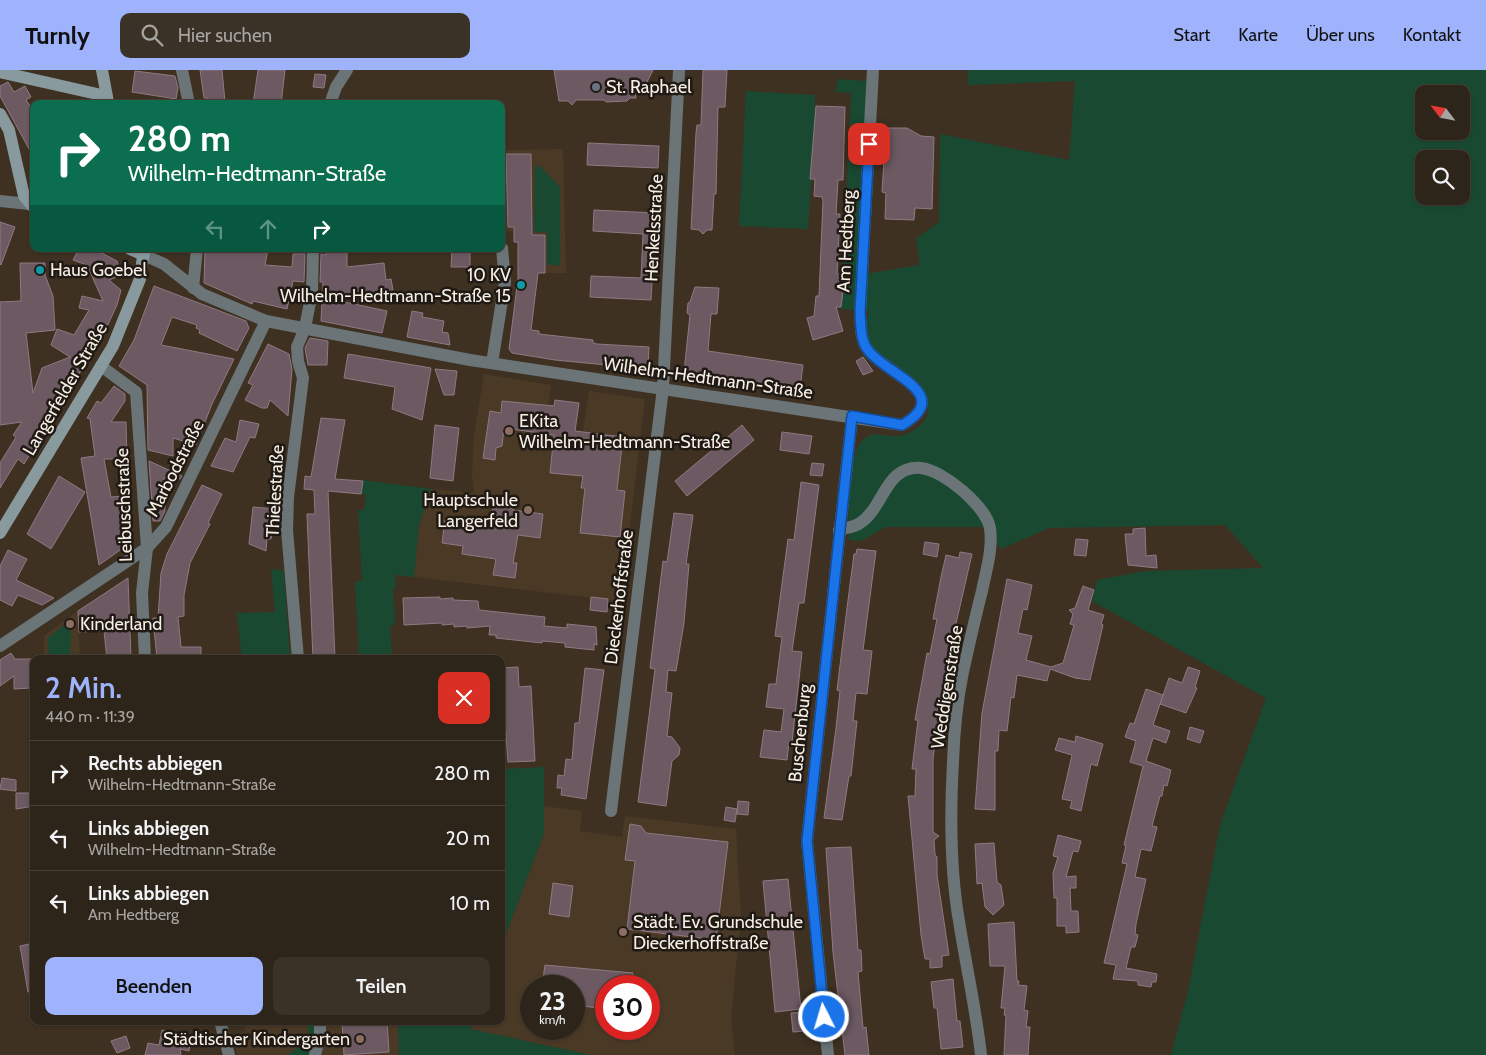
<!DOCTYPE html>
<html lang="de">
<meta charset="utf-8">
<style>
body{margin:0;font-family:Cabin,sans-serif;background:#3a3127;color:#f1f3f6;height:100vh;display:flex;flex-direction:column;font-size:19px;white-space:nowrap}
*{box-sizing:border-box;margin:0}
p{font-size:16px;color:#a7a5a2}
.icon{flex:none;width:28px;height:28px;fill:none;stroke:currentColor;stroke-width:2;stroke-linecap:round;stroke-linejoin:round}
.map{position:relative;flex:1;overflow:hidden}
.drawer{position:absolute;left:30px;top:585px;width:475px;height:370px;display:flex;flex-direction:column;background:#2e251a;border-radius:10px;box-shadow:0 1px 4px #0004,0 0 0 1px #494239}
.drawer>*{flex:none}
.hud{position:absolute;left:30px;top:30px;width:475px;height:152px;border-radius:10px;box-shadow:0 1px 4px #0004,0 0 0 1px #494239;background:#0b6e4f;color:#fff;overflow:hidden}
.needle{width:32px;rotate:302deg}
.tools{position:absolute;left:1415px;top:15px;display:grid;gap:10px}
.tools a{display:grid;place-items:center;width:55px;height:55px;border-radius:10px;background:#2e251a;box-shadow:0 1px 4px #0004,0 0 0 1px #494239;font-size:25px}
.speed{position:absolute;left:520px;top:905px;display:flex;gap:10px;font-size:25px;font-weight:700;text-align:center}
.speed>*{display:grid;place-content:center;width:65px;height:65px;border-radius:50%;background:#2e251a;box-shadow:0 1px 4px #0004,0 0 0 1px #494239;line-height:1}
.speed small{font-size:12px;font-weight:400}
.speed .limit{border:8px solid #d22;background:#fff;color:#111}
.pin{position:absolute;display:grid;place-items:center;width:42px;height:42px;color:#fff;margin:-21px;border-radius:10px;box-shadow:0 2px 8px #0006}
.me{position:absolute;width:55px;margin:-28px;rotate:355deg;stroke-linejoin:round;filter:drop-shadow(0 0 4px #0008)}
.turn{display:flex;align-items:center;gap:18px;height:105px;padding:0 15px;font-size:22px}
.turn .icon{width:65px;height:65px;stroke-width:2.5}
.turn b{display:block;font-size:35px;line-height:42px}
.lanes{display:flex;align-items:center;height:48px;padding:0 15px;background:#0003;justify-content:center;gap:25px;direction:ltr}
.lanes .off{opacity:.35}
.round{display:grid;place-items:center;flex:none;width:52px;height:52px;border-radius:10px;background:#3a3127}
.head{display:flex;align-items:center;justify-content:space-between;height:85px;padding:0 15px}
h1{font-size:30px;font-weight:600;line-height:38px;color:#9fb3fd}
.primary-button{display:flex;gap:10px;margin-top:auto;padding:10px 15px}
.primary-button a{flex:1;height:58px;border-radius:10px;background:#9fb3fd;color:#111;font-size:20px;font-weight:600;line-height:58px;text-align:center}
.primary-button a+a{background:#3a3127;color:#f1f3f6}
ul{padding:0;list-style:none}
li{display:flex;align-items:center;gap:15px;height:65px;padding:0 15px;border-top:1px solid #494239}
li div{flex:1}
li b{display:block;font-size:19px}
li em{font-style:normal}
header{display:flex;align-items:center;gap:30px;box-sizing:border-box;height:70px;padding:0 25px;background:#9fb3fd;color:#111}
header strong{font-size:24px}
nav{display:flex;gap:28px;margin-inline-start:auto;font-size:18px}
.search{width:350px;height:45px;background:#3a3127;display:flex;align-items:center;gap:12px;box-sizing:border-box;padding:0 18px;border-radius:10px;color:#a7a5a2;font-size:19px}
.map>svg:first-child{display:block}
.built{fill:#4a3925;fill-rule:evenodd}
.green{fill:#194a31;fill-rule:evenodd}
.building{fill:#6d5962;stroke:#8f7983}
.lines{fill:none;stroke-linecap:round;stroke-linejoin:round}
.street{stroke:#6b7578;stroke-width:12}
.secondary{stroke:#899a9f;stroke-width:12}
.route-casing{stroke:#114b97;stroke-width:12}
.route{stroke:#1a73e8;stroke-width:9}
.worship-dot{fill:#6b7280;stroke:#201a14;stroke-width:2}
.culture-dot{fill:#0f9aa8;stroke:#201a14;stroke-width:2}
.education-dot{fill:#8d6e63;stroke:#201a14;stroke-width:2}
.labels{text-anchor:middle;stroke-width:5;stroke-linejoin:round;paint-order:stroke}
.poi-label{font-size:18px;fill:#f8f0e6;stroke:#201a14;text-anchor:start}
.street-label{font-size:18px;fill:#f8f0e6;stroke:#201a14}
</style>
<header>
<strong>Turnly</strong>
<div class="search"><svg class="icon" aria-label="search" viewBox="0 0 24 24"><circle cx="10" cy="10" r="6"/><path d="M15 15l6 6"/></svg>Hier suchen</div>
<nav><a>Start</a><a>Karte</a><a>Über uns</a><a>Kontakt</a></nav>
</header>
<div class="map">
<svg width="1486" height="985" viewBox="0 0 1486 985">
<rect width="100%" height="100%" fill="#3e3122"/>
<g class="built">
<polygon points="348,29 496,34 346,34"/>
<polygon points="563,79 566,203 518,203 518,173 514,172 514,162 503,161 502,80"/>
<polygon points="484,304 551,315 545,357 583,362 589,321 645,329 621,531 414,507 419,455 431,419 472,423 474,420 472,407 474,365"/>
<polygon points="78,541 80,589 44,589 44,566"/>
<path d="M 544,736 L 582,741 L 580,761 L 622,767 L 625,746 L 736,759 L 741,847 L 731,948 L 735,985 L 590,985 L 471,959 L 474,951 L 501,951 L 501,877 L 544,763 ZM 531,916 L 574,916 L 574,959 L 531,959 ZM 606,916 L 649,916 L 649,959 L 606,959 Z"/>
<polygon points="246,951 308,951 308,970 288,985 237,985 234,964 245,962"/>
<polygon points="322,951 398,951 399,985 318,985"/>
</g>
<g class="green">
<path d="M 968,0 L 1486,0 L 1486,985 L 1171,985 L 1188,921 L 1220,755 L 1266,628 L 1092,531 L 1097,510 L 1145,501 L 1263,498 L 1225,455 L 1049,458 L 1001,479 L 982,457 L 885,457 L 861,471 L 849,470 C 848,448 847,385 863,370 C 873,360 884,366 895,366 C 907,367 925,355 928,343 C 928,340 927,335 926,332 C 922,299 877,299 867,267 C 865,260 868,249 868,241 L 841,239 L 851,23 L 835,22 L 838,9 L 867,11 L 859,201 L 871,203 L 920,195 L 916,169 L 939,152 L 940,64 L 1069,90 L 1075,11 L 968,15 ZM 1424,24 L 1461,24 L 1461,61 L 1424,61 ZM 1424,89 L 1461,89 L 1461,126 L 1424,126 Z"/>
<polygon points="746,21 815,25 815,56 808,159 739,156"/>
<polygon points="540,96 560,117 560,195 547,195 547,162 534,162 535,97"/>
<polygon points="363,410 431,419 419,455 414,507 395,505 396,518 393,519 395,555 390,556 392,589 359,589 355,512 362,511 358,440 364,440 366,425 361,424"/>
<polygon points="271,499 284,501 290,589 242,589 237,543 275,542"/>
<polygon points="67,553 71,562 70,589 49,589 48,568"/>
<polygon points="544,697 544,763 501,877 501,699"/>
<polygon points="308,951 315,951 315,970 311,985 288,985 308,970"/>
<polygon points="398,951 474,951 471,959 590,985 399,985"/>
</g>
<g class="building">
<polygon points="200,0 222,0 225,32 208,34 207,28 204,28"/>
<polygon points="258,0 285,0 281,34 253,34"/>
<polygon points="554,0 653,0 647,12 635,21 636,28 630,28 627,31 606,32 604,30 576,30 572,35 568,31 559,31"/>
<polygon points="703,0 727,0 725,37 718,37 716,124 714,124 712,160 707,160 703,164 699,160 691,159 696,63 697,55 701,55"/>
<polygon points="135,1 175,6 178,18 176,29 132,22"/>
<polygon points="315,4 326,5 324,18 313,17"/>
<polygon points="8,12 14,22 25,16 31,27 26,30 34,42 34,88 0,26 0,16"/>
<polygon points="816,36 845,37 843,110 838,110 836,144 840,144 837,204 845,205 841,237 836,237 843,261 813,270 807,248 814,246 816,226 819,226 823,131 822,127 814,126 815,109 810,109"/>
<polygon points="886,58 907,58 921,66 934,67 932,139 915,138 914,150 885,149 886,123 882,122"/>
<polygon points="588,73 659,76 658,98 587,95"/>
<polygon points="506,84 531,84 532,165 545,165 545,203 538,203 531,260 539,261 539,264 593,270 593,273 597,274 649,277 648,299 555,290 512,283 509,279 518,209 518,172 514,172 514,157 508,157"/>
<polygon points="594,140 656,143 651,230 590,227 591,206 641,208 643,164 593,161"/>
<polygon points="0,152 15,157 1,195 0,194"/>
<polygon points="79,179 94,179 117,191 121,205 109,210 121,220 117,235 104,263 24,394 18,389 0,418 0,393 16,367 13,365 22,352 0,355 0,232 21,231 20,193 45,193 45,205 53,226 55,260 26,263 33,323 42,298 70,287 51,275 57,259 74,265 89,240 79,238 82,226 103,231 87,195 73,190"/>
<polygon points="205,179 268,179 265,195 292,197 293,184 305,184 304,212 293,211 287,239 253,231 252,234 204,213"/>
<polygon points="326,179 347,179 347,197 384,193 386,210 391,209 393,220 330,229 387,241 382,263 321,251 323,212 320,212 321,184 326,185"/>
<polygon points="452,179 470,179 470,197 451,197"/>
<polygon points="154,216 246,251 249,258 237,281 199,263 200,260 196,258 197,255 172,247 161,275 234,289 212,334 196,375 173,368 173,386 148,380 147,315 119,296 134,270"/>
<polygon points="695,217 719,218 717,244 711,244 708,281 803,295 800,318 750,312 751,318 737,316 737,310 684,302 690,245 687,243 688,233 690,232"/>
<polygon points="412,241 423,243 422,247 444,251 442,262 448,263 450,275 407,267"/>
<polygon points="310,268 328,271 327,295 308,295 305,278"/>
<polygon points="268,274 289,284 292,299 288,346 270,330 267,338 262,338 245,330 253,315 248,313"/>
<polygon points="348,284 431,298 422,350 392,339 395,317 344,308"/>
<polygon points="863,287 873,301 863,305 856,291"/>
<polygon points="435,299 457,301 454,325 444,325"/>
<polygon points="114,316 125,324 125,331 111,352 126,352 127,389 104,389 111,427 128,426 130,473 99,495 81,388 95,386 90,349 87,348 97,331 101,333"/>
<polygon points="555,330 579,333 575,361 623,367 617,420 625,421 620,467 580,463 585,418 581,418 583,406 550,403 554,365 504,358 502,376 496,378 495,390 483,388 490,341 501,343 502,331 554,336"/>
<polygon points="321,348 345,350 335,409 363,411 361,424 328,421 335,589 313,589 307,444 315,444 314,420 304,419 305,406 311,407"/>
<polygon points="240,350 259,354 255,368 250,367 233,402 211,396 225,368 236,372"/>
<polygon points="435,355 459,358 453,411 430,408"/>
<polygon points="742,355 754,370 687,426 675,411"/>
<polygon points="782,362 812,366 809,384 780,380"/>
<polygon points="149,391 182,406 180,409 164,408 165,441 160,451 153,451"/>
<polygon points="812,393 824,394 822,406 810,405"/>
<polygon points="59,406 85,422 51,479 27,464"/>
<polygon points="801,412 819,415 804,533 799,533 792,581 802,582 792,672 789,672 787,690 760,687 764,660 781,662 784,639 766,637 769,614 776,614 782,567 775,566 788,469 794,470"/>
<polygon points="202,415 222,424 208,453 210,454 190,493 184,525 184,546 178,547 181,577 201,577 201,589 157,589 153,548 158,548 161,503 167,484"/>
<polygon points="506,430 513,440 543,444 540,468 518,465 513,493 517,493 515,508 493,505 496,489 462,484 463,476 442,473 445,450 508,459 492,440"/>
<polygon points="253,437 275,439 271,469 267,469 266,481 249,474"/>
<polygon points="674,443 693,445 686,494 689,494 684,553 676,601 668,600 666,622 672,623 667,666 672,667 680,678 679,685 672,691 666,736 638,732 655,599 650,598 663,491 667,492"/>
<polygon points="1145,458 1146,486 1156,485 1157,498 1128,495 1125,464 1133,464 1133,459"/>
<polygon points="1076,469 1088,470 1086,486 1074,485"/>
<polygon points="925,472 939,474 937,487 923,484"/>
<polygon points="857,479 876,481 863,580 872,581 867,624 856,623 853,651 857,651 851,706 849,706 842,750 824,748 836,658 840,621 837,620 847,538 854,484 856,484"/>
<polygon points="8,480 27,489 16,510 54,528 42,535 18,525 12,536 0,530 0,496"/>
<polygon points="960,482 972,484 952,571 954,572 940,639 933,688 933,762 939,766 934,770 935,785 937,787 937,805 949,885 942,886 942,897 930,898 930,889 925,889 921,865 908,726 915,726 916,699 912,699 918,650 915,650 927,583 930,584 937,549 933,549 941,507 946,485 959,488"/>
<polygon points="128,508 131,589 107,589 104,561 79,562 78,541"/>
<polygon points="1007,509 1032,515 1027,540 1023,539 1018,563 1032,566 1026,590 1051,597 1063,593 1074,555 1070,554 1073,544 1069,540 1075,538 1083,516 1094,520 1088,540 1104,545 1101,554 1103,555 1090,610 1075,608 1050,599 1047,611 1017,605 1014,628 1011,627 1007,661 999,660 998,681 995,681 995,740 975,739 982,643"/>
<polygon points="440,527 440,529 453,528 453,530 478,531 479,540 545,547 544,556 567,558 567,554 596,557 597,575 594,574 594,580 565,577 565,573 542,571 542,573 496,568 496,565 489,565 490,556 467,558 467,556 454,557 454,554 442,555 442,553 404,555 403,528"/>
<polygon points="591,527 608,529 607,542 590,540"/>
<polygon points="11,583 15,589 34,589 34,614 30,614 30,618 14,619 14,606 0,616 0,590"/>
<polygon points="518,597 519,617 531,616 535,691 508,692 501,598"/>
<polygon points="1188,597 1200,601 1195,617 1197,618 1186,643 1160,634 1169,608 1182,613"/>
<polygon points="585,598 604,600 586,729 561,725 562,718 557,718 558,705 564,706 566,689 572,690 575,653 579,653"/>
<polygon points="1146,619 1163,625 1153,655 1170,661 1166,673 1153,668 1146,691 1171,700 1167,716 1164,715 1162,726 1160,726 1152,756 1157,757 1151,781 1141,779 1135,807 1146,809 1136,854 1135,864 1138,865 1135,877 1131,877 1126,898 1157,904 1156,912 1152,912 1151,917 1138,915 1138,911 1113,909 1116,895 1104,893 1127,794 1122,793 1126,775 1124,775 1143,696 1130,692 1136,671 1125,667 1130,653 1134,654"/>
<polygon points="1190,657 1204,661 1200,673 1187,669"/>
<polygon points="1076,666 1103,674 1097,696 1091,694 1081,741 1070,738 1072,731 1062,729 1072,685 1055,680 1059,668 1075,672"/>
<polygon points="2,708 16,710 16,721 0,719"/>
<polygon points="16,723 34,723 34,736 16,739"/>
<polygon points="738,731 749,732 748,745 737,744"/>
<polygon points="726,737 737,739 735,752 724,750"/>
<polygon points="630,754 641,756 646,763 728,772 716,870 627,859 635,791 625,790"/>
<polygon points="1058,765 1081,771 1078,782 1073,781 1066,807 1076,806 1076,818 1070,818 1071,841 1078,841 1079,862 1066,863 1066,856 1057,856 1057,828 1054,828 1053,803 1058,787 1053,786"/>
<polygon points="994,773 997,812 1001,815 1004,835 993,845 985,837 982,813 977,814 975,774"/>
<polygon points="851,777 858,880 861,880 862,901 858,902 863,958 866,957 869,985 845,985 833,882 826,778"/>
<polygon points="788,809 801,939 775,942 763,811"/>
<polygon points="553,813 573,816 569,847 549,844"/>
<polygon points="1014,852 1017,911 1019,911 1018,915 1027,916 1024,940 1028,941 1026,957 1030,957 1028,985 1004,985 1006,945 1004,945 1005,938 1001,938 1005,896 990,896 988,854"/>
<polygon points="34,873 34,921 28,922 20,876"/>
<polygon points="545,895 633,903 631,916 606,916 606,939 574,935 574,916 542,916"/>
<polygon points="953,909 957,951 960,951 963,977 941,979 937,938 934,938 931,912"/>
<polygon points="804,942 806,961 793,962 791,943"/>
<polygon points="342,951 387,951 389,982 344,985"/>
<polygon points="162,960 191,968 189,981 180,979 181,985 145,985 148,973 159,975"/>
<polygon points="126,966 130,978 117,983 111,971"/>
</g>
<g class="lines">
<g class="street">
<polyline points="182,0 189,34"/>
<polyline points="330,34 336,17 347,0"/>
<polyline points="0,131 29,134"/>
<path d="M 144,185 L 164,194 L 202,224 L 266,251 L 470,290 L 902,355 C 956,324 885,304 868,280 C 860,270 861,254 860,242 L 873,0"/>
<polyline points="193,218 197,179"/>
<polyline points="492,293 505,212 502,178"/>
<polyline points="101,296 136,322 147,478 142,523 145,589"/>
<path d="M 839,460 C 845,458 855,457 860,453 C 884,438 885,395 921,398 C 943,400 986,436 990,458 C 993,479 986,501 982,521 C 975,548 969,575 963,602 C 957,631 954,663 953,692 C 950,745 950,799 959,851 C 966,896 976,939 981,985"/>
<polyline points="0,576 147,478 166,457 266,251"/>
<polyline points="298,589 287,460 288,427 303,308 298,291 297,277 305,258 312,222 313,179"/>
<polyline points="611,741 663,318 679,0"/>
<polyline points="220,951 229,985"/>
<polyline points="315,985 320,965 320,951"/>
<polyline points="828,985 807,771 852,346"/>
</g>
<g class="secondary">
<polyline points="102,0 108,32"/>
<polyline points="0,2 106,26"/>
<polyline points="0,44 9,60 24,126 34,138"/>
<polyline points="130,179 144,185"/>
<polyline points="0,463 113,276 140,209 144,179"/>
</g>
</g>
<g class="lines">
<g class="route-casing">
<path id="route" d="M 824,947 L 807,771 L 852,346 L 902,355 C 956,324 885,304 868,280 C 860,270 861,254 860,242 L 869,74"/>
</g>
<use href="#route" class="route"/>
</g>
<circle class="worship-dot" cx="596" cy="17" r="5"/>
<g class="culture-dot">
<circle cx="40" cy="200" r="5"/>
<circle cx="521" cy="215" r="5"/>
</g>
<g class="education-dot">
<circle cx="509" cy="361" r="5"/>
<circle cx="528" cy="440" r="5"/>
<circle cx="70" cy="554" r="5"/>
<circle cx="623" cy="862" r="5"/>
<circle cx="360" cy="969" r="5"/>
</g>
<g class="labels">
<g class="poi-label">
<text x="606" y="23">St. Raphael</text>
<text x="50" y="206">Haus Goebel</text>
<text x="511" y="211" text-anchor="end">10 KV<tspan x="511" dy="21">Wilhelm-Hedtmann-Straße 15</tspan></text>
<text x="519" y="357">EKita<tspan x="519" dy="21">Wilhelm-Hedtmann-Straße</tspan></text>
<text x="518" y="436" text-anchor="end">Hauptschule<tspan x="518" dy="21">Langerfeld</tspan></text>
<text x="80" y="560">Kinderland</text>
<text x="633" y="858">Städt. Ev. Grundschule<tspan x="633" dy="21">Dieckerhoffstraße</tspan></text>
<text x="350" y="975" text-anchor="end">Städtischer Kindergarten</text>
</g>
<g class="street-label">
<text transform="translate(654 158) rotate(-87)" y="6">Henkelsstraße</text>
<text transform="translate(846 171) rotate(-87)" y="6">Am Hedtberg</text>
<text transform="translate(708 308) rotate(8)" y="6">Wilhelm-Hedtmann-Straße</text>
<text transform="translate(65 319) rotate(-60)" y="6">Langerfelder Straße</text>
<text transform="translate(175 398) rotate(-63)" y="6">Marbodstraße</text>
<text transform="translate(275 421) rotate(-87)" y="6">Thielestraße</text>
<text transform="translate(124 435) rotate(-92)" y="6">Leibuschstraße</text>
<text transform="translate(619 527) rotate(-83)" y="6">Dieckerhoffstraße</text>
<text transform="translate(947 617) rotate(-81)" y="6">Weddigenstraße</text>
<text transform="translate(800 663) rotate(-84)" y="6">Buschenburg</text>
</g>
</g>
</svg>
<div class="tools">
<a><svg class="needle" viewBox="-14 -14 28 28"><path d="M0-13l5 13h-10z" fill="#e53935"/><path d="M0 13l5-13h-10z" fill="#a7a5a2"/></svg></a>
<a><svg class="icon" aria-label="search" viewBox="0 0 24 24"><circle cx="10" cy="10" r="6"/><path d="M15 15l6 6"/></svg></a>
</div>
<div class="speed"><div>23<small>km/h</small></div><div class="limit">30</div></div>
<div class="pin" style="left:869px;top:74px;background:#d93025"><svg class="icon" aria-label="arrive" viewBox="0 0 24 24"><path d="M6 21V4h12l-3 4 3 4H6"/></svg></div>
<svg class="me" style="left:824px;top:947px" viewBox="-20 -20 40 40"><circle r="17" fill="#1a73e8" stroke="#fff" stroke-width="3"/><path d="M0-11L8 9 0 5-8 9z" fill="#fff"/></svg>
<div class="hud">
<div class="turn"><svg class="icon" aria-label="right" viewBox="0 0 24 24"><path d="M7 20v-9h11M14 6l5 5-5 5"/></svg><div><b>280 m</b>Wilhelm-Hedtmann-Straße</div></div>
<div class="lanes"><svg class="icon off" aria-label="left" viewBox="0 0 24 24"><path d="M17 20v-9H6M10 6l-5 5 5 5"/></svg><svg class="icon off" aria-label="ahead" viewBox="0 0 24 24"><path d="M12 20V5M6 11l6-6 6 6"/></svg><svg class="icon" aria-label="right" viewBox="0 0 24 24"><path d="M7 20v-9h11M14 6l5 5-5 5"/></svg></div>
</div>
<section class="drawer">
<div class="head"><div><h1>2 Min.</h1><p>440 m · 11:39</p></div><a class="round" style="background:#d93025;color:#fff"><svg class="icon" aria-label="close" viewBox="0 0 24 24"><path d="M6 6l12 12M18 6L6 18"/></svg></a></div>
<ul>
<li><svg class="icon" aria-label="right" viewBox="0 0 24 24"><path d="M7 20v-9h11M14 6l5 5-5 5"/></svg><div><b>Rechts abbiegen</b><p>Wilhelm-Hedtmann-Straße</p></div><em>280 m</em></li>
<li><svg class="icon" aria-label="left" viewBox="0 0 24 24"><path d="M17 20v-9H6M10 6l-5 5 5 5"/></svg><div><b>Links abbiegen</b><p>Wilhelm-Hedtmann-Straße</p></div><em>20 m</em></li>
<li><svg class="icon" aria-label="left" viewBox="0 0 24 24"><path d="M17 20v-9H6M10 6l-5 5 5 5"/></svg><div><b>Links abbiegen</b><p>Am Hedtberg</p></div><em>10 m</em></li>
</ul>
<div class="primary-button"><a>Beenden</a><a>Teilen</a></div>
</section>
</div>
